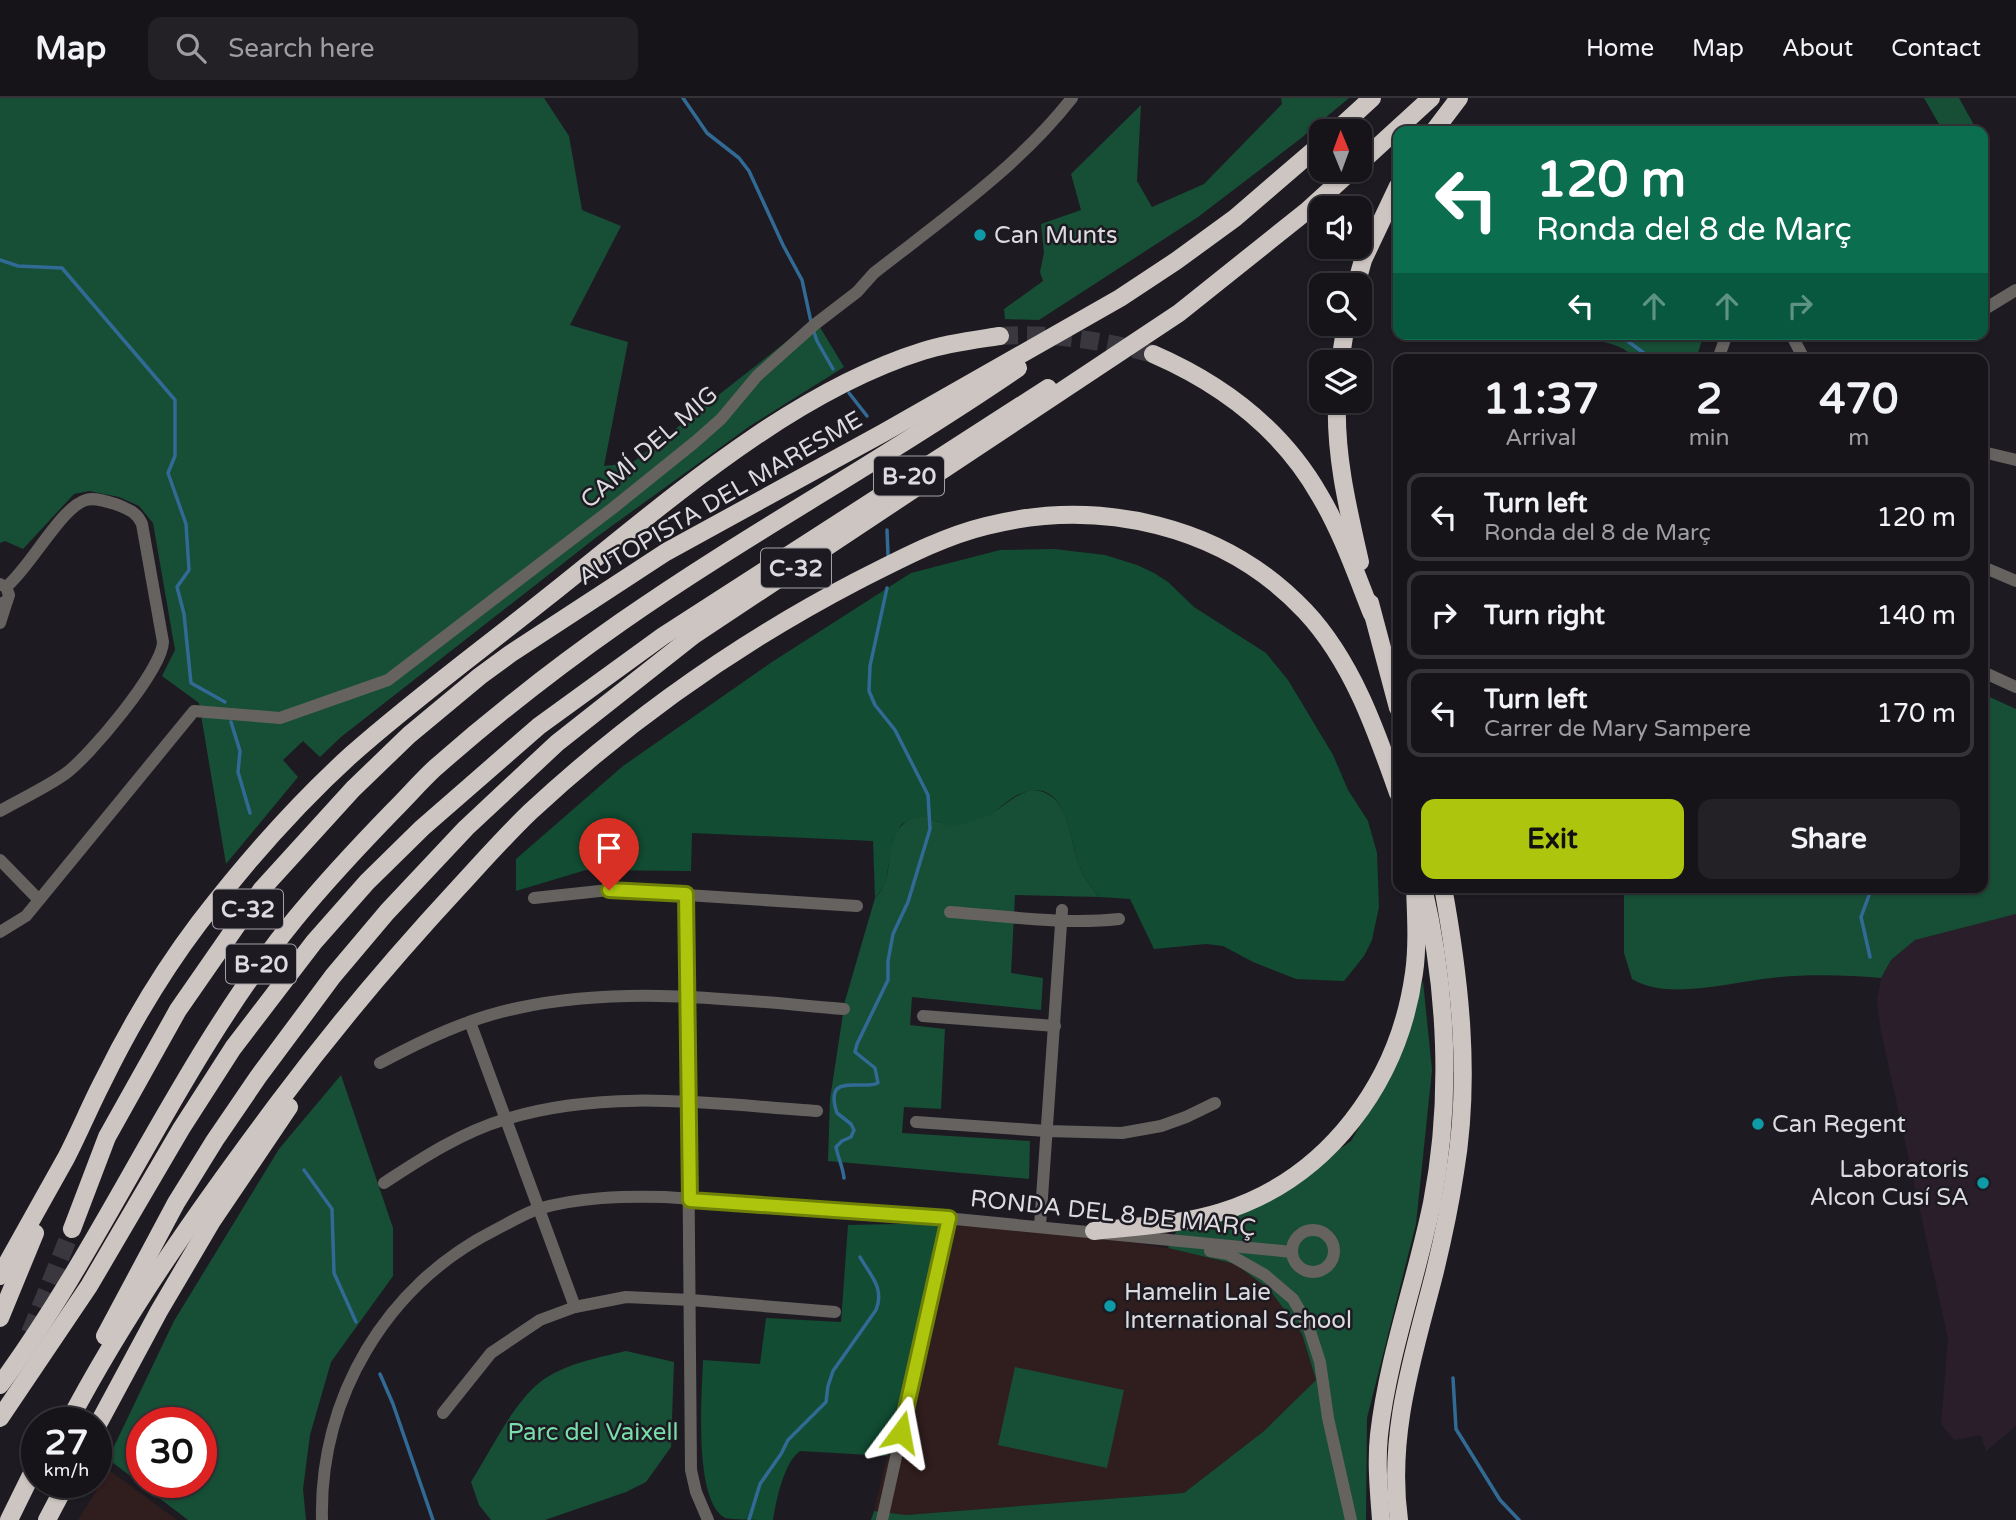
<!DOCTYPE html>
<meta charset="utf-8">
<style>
body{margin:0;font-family:"Varela Round",sans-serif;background:#232126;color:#f1f3f6;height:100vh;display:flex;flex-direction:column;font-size:26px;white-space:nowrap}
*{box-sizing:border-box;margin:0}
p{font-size:23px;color:#9e9ea2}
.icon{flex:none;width:38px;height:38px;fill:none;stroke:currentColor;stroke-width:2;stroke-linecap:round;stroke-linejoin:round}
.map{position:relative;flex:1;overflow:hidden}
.side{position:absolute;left:1393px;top:256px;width:595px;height:539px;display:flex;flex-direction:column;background:#161419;border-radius:14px;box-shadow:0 2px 5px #0004,0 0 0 2px #353338}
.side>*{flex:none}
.top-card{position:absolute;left:1393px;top:28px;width:595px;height:214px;border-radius:14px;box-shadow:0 2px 5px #0004,0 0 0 2px #353338;background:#0b6e4f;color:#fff;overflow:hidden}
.needle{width:46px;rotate:359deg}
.controls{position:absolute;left:1309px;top:21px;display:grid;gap:14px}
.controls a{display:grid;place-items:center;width:63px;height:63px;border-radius:14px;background:#161419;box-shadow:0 2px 5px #0004,0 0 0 2px #353338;font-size:35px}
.speed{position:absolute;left:21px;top:1309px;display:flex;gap:14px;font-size:35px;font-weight:700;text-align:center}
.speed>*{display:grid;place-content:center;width:91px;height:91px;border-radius:50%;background:#161419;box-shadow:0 2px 5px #0004,0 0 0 2px #353338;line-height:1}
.speed small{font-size:18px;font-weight:400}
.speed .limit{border:10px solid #d22;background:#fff;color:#111}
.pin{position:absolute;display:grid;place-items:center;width:60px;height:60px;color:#fff;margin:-72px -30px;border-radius:50% 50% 50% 0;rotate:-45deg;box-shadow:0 0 7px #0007}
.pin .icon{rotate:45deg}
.me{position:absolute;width:77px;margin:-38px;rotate:13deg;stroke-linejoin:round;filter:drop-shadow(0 0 5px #0008)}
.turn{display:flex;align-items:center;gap:24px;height:147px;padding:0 28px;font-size:32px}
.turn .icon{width:91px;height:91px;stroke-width:2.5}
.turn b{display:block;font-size:49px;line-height:60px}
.lanes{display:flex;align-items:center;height:66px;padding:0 28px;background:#0003;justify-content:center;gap:35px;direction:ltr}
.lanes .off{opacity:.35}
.eta{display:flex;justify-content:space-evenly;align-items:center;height:119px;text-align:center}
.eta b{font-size:42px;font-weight:700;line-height:49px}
.button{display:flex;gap:14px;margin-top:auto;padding:14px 28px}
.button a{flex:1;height:80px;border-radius:14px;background:#adc60d;color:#111;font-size:28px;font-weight:700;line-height:80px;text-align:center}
.button a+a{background:#232126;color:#f1f3f6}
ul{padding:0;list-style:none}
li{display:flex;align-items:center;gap:21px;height:88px;margin:0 14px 10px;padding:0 14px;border:4px solid #353338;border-radius:14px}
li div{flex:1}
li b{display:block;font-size:26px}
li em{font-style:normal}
header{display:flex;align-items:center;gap:42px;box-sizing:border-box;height:98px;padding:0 35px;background:#161419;border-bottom:2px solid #353338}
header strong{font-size:33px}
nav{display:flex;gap:38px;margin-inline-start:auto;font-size:24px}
.search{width:490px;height:63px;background:#232126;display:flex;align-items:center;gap:18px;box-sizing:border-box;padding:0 24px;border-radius:14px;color:#9e9ea2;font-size:26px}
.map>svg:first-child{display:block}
.industrial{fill:#2b1e2b}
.education{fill:#301d1d}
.green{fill:#174e36;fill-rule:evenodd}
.forest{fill:#114c33}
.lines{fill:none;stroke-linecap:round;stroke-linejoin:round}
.stream{stroke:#326a96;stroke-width:3.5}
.highway-tunnel{stroke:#3a383e;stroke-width:18;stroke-dasharray:18 9;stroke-linecap:butt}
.minor{stroke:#656260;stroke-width:12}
.highway{stroke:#cdc5c1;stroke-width:18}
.route-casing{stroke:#708108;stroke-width:18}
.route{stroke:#adc60d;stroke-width:12}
.culture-dot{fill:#0f9aa8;stroke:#1d1b21;stroke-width:2.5}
.labels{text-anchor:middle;stroke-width:5;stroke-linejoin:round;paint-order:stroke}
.shield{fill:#1d1b21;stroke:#a3a1a6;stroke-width:2}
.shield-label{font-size:23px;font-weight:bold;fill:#dcdbdf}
.poi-label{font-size:24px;fill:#dcdbdf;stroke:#1d1b21;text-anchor:start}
.street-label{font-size:24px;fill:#dcdbdf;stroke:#1d1b21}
.park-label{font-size:24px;fill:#77deab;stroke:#1d1b21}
</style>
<header>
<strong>Map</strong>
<div class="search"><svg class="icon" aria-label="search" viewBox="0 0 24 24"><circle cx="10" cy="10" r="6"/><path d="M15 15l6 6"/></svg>Search here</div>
<nav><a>Home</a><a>Map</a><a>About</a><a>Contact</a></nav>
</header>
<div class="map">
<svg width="2016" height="1422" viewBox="0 0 2016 1422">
<rect width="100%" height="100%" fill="#1d1b21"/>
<polygon class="industrial" points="2016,816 2016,1328 1986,1353 1981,1337 1954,1342 1941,1326 1948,1241 1881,933 1877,903 1881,880 1891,862 1915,842"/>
<g class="education">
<polygon points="942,1125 1055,1133 1168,1150 1235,1166 1269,1191 1302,1236 1316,1282 1264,1333 1184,1395 906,1417 874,1413"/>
<polygon points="109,1372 177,1422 78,1422"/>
</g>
<g class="green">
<polygon points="0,0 544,0 569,38 582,112 621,128 570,227 628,244 604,368 632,365 815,221 844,269 750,328 598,438 341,639 320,659 303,643 283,662 298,679 226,766 199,605 162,578 175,552 153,425 139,408 119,399 89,393 74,396 23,451 5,443 0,445"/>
<polygon points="1281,0 1349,0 1300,41 1198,119 1039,222 1005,221 1004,211 1043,183 1040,174 1044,155 1041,126 1081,112 1071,76 1141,7 1137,83 1152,109 1204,86 1282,6"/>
<polygon points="1924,0 1959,0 1974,27 1963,33 1943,33"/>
<path d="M 1555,236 L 1704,236 L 1696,261 L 1636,261 C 1617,239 1581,243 1555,236 Z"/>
<path d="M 1983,596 L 2016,611 L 2016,816 L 1915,842 L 1891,862 L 1881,880 C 1845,877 1807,876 1771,880 C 1730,884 1669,903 1632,881 L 1624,855 L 1624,789 L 1983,789 Z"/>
<path d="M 1032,692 C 1070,694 1069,738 1079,766 C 1083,778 1091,789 1099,799 L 1015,797 L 1011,875 L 1043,880 L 1041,912 L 912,899 L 910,927 L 945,931 L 941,1011 L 904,1009 L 902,1035 L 1030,1043 L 1029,1081 L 828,1063 L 830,1001 L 845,903 L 875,800 C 894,782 885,756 896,735 C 901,726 912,717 922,718 C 929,719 936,724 943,725 C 952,725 982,720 990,716 C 1005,708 1015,696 1032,692 Z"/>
<polygon points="1423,883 1432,972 1416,1126 1367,1320 1366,1422 871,1422 874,1413 906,1417 1184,1395 1264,1333 1316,1282 1302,1236 1269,1191 1235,1166 1168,1150 1177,1132 1269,1102 1351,1043 1398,964"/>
<path d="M 341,977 L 393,1130 L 393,1178 L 331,1264 L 310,1337 L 303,1391 L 306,1422 L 188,1422 L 108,1361 L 174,1223 L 279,1051 ZM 142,1325 L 201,1325 L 201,1384 L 142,1384 Z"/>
<path d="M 626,1253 L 674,1264 L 671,1349 L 646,1384 L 626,1394 L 545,1422 L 491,1422 L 479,1407 L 471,1384 C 490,1354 512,1307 539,1285 C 563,1266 597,1260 626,1253 Z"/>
<polygon points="1015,1269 1124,1292 1107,1370 998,1347"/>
</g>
<g class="forest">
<path d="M 1054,451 L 1105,457 L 1137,467 L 1154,475 L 1168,484 L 1194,509 L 1266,555 L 1288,582 L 1333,657 L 1348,692 L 1368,723 L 1377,755 L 1379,809 L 1372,842 L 1364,858 L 1344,883 L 1296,881 L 1253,864 L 1223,848 L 1206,846 L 1154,851 L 1130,801 L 1099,799 C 1091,789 1084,779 1079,767 C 1070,741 1067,681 1025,694 C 1011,698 1001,710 989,717 C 976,723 960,726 947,730 L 942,725 L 922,718 L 907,723 L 901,727 L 893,742 L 885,787 L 875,800 L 873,743 L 692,735 L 691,773 L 586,772 L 516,793 L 516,761 L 623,668 L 772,564 L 911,475 L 1000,452 Z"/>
<path d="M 942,1125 L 887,1358 L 800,1353 C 784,1364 776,1403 773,1422 C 760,1422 736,1422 725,1420 C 693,1402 702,1296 703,1262 L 760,1266 L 766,1220 L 841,1224 L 848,1127 Z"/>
</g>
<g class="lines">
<g class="stream">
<polyline points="683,0 707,35 739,60 749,73 783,147 802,182 811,224"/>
<polyline points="0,162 18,168 62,170 175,302 175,358 168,375 186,426 189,472 177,489 184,516 191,585 225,604"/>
<polyline points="813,231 817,243 833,271"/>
<polyline points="1618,236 1652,261"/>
<polyline points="849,295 867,318"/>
<polyline points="887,432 888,457"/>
<polyline points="231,624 240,653 238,674 250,715"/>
<polyline points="1870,859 1861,819 1872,789"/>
<polyline points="304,1072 332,1111 334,1175 356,1224"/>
<path d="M 844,1080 C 843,1069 838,1060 836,1049 L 842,1043 L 851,1039 L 854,1032 L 851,1026 L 837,1015 C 823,973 862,993 878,985 L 875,970 L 855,954 L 857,946 L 888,882 L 888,863 L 893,836 L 908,804 L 930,731 L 928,697 L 895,632 L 875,607 L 869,593 L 870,568 L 887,490"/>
<polyline points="380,1276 393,1306 433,1422"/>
<polyline points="1453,1280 1456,1331 1500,1402 1519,1422"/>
<path d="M 749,1422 L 760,1386 L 781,1356 L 788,1342 L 826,1304 L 828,1288 L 833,1273 L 876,1212 C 885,1190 870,1177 860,1159"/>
</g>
<g class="highway-tunnel">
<path d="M 1000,238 C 1053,235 1102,242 1153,256"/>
<polyline points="30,1235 72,1131"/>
</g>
<g class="minor">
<polyline points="1983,208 1988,209 2016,192"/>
<polyline points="1791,236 1804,261"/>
<polyline points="1718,261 1727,236"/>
<polyline points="1983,354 2016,362"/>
<polyline points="1983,469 2016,483"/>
<polyline points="0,506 7,503 9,497 6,489 0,486"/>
<polyline points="0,525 7,503"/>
<polyline points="1983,574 2016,589"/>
<path d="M 0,713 C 21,701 45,690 65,676 C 89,659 162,572 163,544 L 142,426 C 137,414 129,412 118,407 C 109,404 95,399 86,402 C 61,409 30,470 6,489"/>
<polyline points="0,762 39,802"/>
<polyline points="686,796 691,1372 696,1394 708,1422"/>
<polyline points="534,800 609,792 857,808"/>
<path d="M 950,814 C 1006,818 1064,827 1119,821"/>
<path d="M 0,834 L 26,818 L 194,613 L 280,620 L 388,582 L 613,410 L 695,344 L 721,321 L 757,278 L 814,227 L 857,194 L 874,175 C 943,121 1018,69 1072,0"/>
<polyline points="923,918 1055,928"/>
<polyline points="470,924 575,1209"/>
<path d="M 380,965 C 423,942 469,920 518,910 C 626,887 736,902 844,911"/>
<polyline points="916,1024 1047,1033 1122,1035 1161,1028 1186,1019 1215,1005"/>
<path d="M 384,1085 C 422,1060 462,1034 506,1021 C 607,990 714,1006 817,1013"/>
<polyline points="1040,1128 1062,812"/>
<circle cx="1313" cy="1153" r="21"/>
<polyline points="1210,1153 1228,1156 1265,1177 1293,1201 1308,1227 1320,1264 1328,1320 1351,1422"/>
<polyline points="443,1315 491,1255 540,1222 575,1209 626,1199 691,1202 835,1214"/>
<path d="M 322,1422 C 319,1300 386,1187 495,1132 C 509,1125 523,1116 538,1111 C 579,1099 623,1098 665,1099 L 925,1118 L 1292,1154"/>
<polyline points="882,1422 949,1120"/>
</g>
<g class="highway">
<polyline points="1336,33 1372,0"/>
<polyline points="1434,33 1459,0"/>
<polyline points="1360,65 1431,0"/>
<polyline points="1356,187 1363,162 1398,88"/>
<path d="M 1153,256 C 1222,286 1282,331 1320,398 C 1342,435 1356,476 1372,516"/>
<polyline points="1340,264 1346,226"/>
<path d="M 1337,303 C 1335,358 1348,411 1360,464"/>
<polyline points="1370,505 1398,610"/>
<polyline points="72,1131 107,1039 178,912 262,791 353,691 409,637 480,578 510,556 666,454 883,335 1120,200 1176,163 1235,120 1321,46"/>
<path d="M 1094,1133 C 1136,1128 1180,1127 1221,1114 C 1328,1081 1399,984 1414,875 C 1418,847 1416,817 1415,789"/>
<path d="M 0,1178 C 22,1138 44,1099 66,1060 C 79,1035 90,1008 103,983 C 130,928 162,874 199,825 C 245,765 295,708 351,657 C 413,602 480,553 545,501 C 658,412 785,296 923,253 C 948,245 974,242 1000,238"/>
<polyline points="0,1220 35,1135"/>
<polyline points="105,1238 176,1105 215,1042 258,979 333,878 387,814 466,730 557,645 694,537 1179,215 1308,112 1352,72"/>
<path d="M 0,1287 C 109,1139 179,963 295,821 C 327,782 360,747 394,712 C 408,698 421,683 435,670 C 493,619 558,568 621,524 C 750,434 889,359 1018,270"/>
<polyline points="0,1320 89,1188 181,1031 233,950 314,844 367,784 422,730 539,628 663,538 1048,290"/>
<path d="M 68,1325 C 128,1211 202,1107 279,1004 C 335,929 395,858 459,789 C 482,764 505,738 530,714 C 628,623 738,545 857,483 C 899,462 941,439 986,428 C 1099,399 1224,427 1305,513 C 1352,563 1376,632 1398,695"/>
<polyline points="96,1330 159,1213 212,1123 289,1009"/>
<polyline points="9,1422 37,1365"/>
<polyline points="47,1422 67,1384"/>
<path d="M 1381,1422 C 1379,1394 1376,1366 1379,1337 C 1388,1258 1416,1183 1432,1105 C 1452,1002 1447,891 1423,789"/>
<path d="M 1399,1422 C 1387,1335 1414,1256 1435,1173 C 1443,1140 1450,1107 1455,1074 C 1471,979 1460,882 1443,789"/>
</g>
</g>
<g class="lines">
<g class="route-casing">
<polyline id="route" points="609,792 686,796 690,1102 949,1120 901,1334"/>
</g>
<use href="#route" class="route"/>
</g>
<g class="culture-dot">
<circle cx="980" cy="137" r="7"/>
<circle cx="1758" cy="1026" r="7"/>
<circle cx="1983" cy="1085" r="7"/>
<circle cx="1110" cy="1208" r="7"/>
</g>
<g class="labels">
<g class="shield">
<rect x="874" y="358.5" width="70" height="39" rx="5"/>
<rect x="761" y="450.5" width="70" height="39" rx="5"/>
<rect x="213" y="791.5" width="70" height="39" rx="5"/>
<rect x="226" y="846.5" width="70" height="39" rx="5"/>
</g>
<g class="shield-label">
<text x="909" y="386">B-20</text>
<text x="796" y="478">C-32</text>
<text x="248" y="819">C-32</text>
<text x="261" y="874">B-20</text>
</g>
<g class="poi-label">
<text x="994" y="145">Can Munts</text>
<text x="1772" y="1034">Can Regent</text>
<text x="1969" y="1079" text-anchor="end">Laboratoris<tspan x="1969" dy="28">Alcon Cusí SA</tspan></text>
<text x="1124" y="1202">Hamelin Laie<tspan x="1124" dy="28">International School</tspan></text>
</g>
<g class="street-label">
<text transform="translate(649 349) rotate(-41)" y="8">CAMÍ DEL MIG</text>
<text transform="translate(720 400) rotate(-30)" y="8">AUTOPISTA DEL MARESME</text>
<text transform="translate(1113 1115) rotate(6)" y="8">RONDA DEL 8 DE MARÇ</text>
</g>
<g class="park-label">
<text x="593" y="1342">Parc del Vaixell</text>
</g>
</g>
</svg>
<div class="controls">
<a><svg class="needle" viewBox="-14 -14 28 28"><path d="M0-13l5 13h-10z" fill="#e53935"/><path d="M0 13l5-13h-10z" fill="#9e9ea2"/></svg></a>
<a><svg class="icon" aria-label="sound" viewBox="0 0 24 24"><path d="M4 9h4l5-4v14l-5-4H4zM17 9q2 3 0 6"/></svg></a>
<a><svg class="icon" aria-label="search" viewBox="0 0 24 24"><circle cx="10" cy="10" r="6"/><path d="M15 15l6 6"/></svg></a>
<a><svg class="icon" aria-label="layers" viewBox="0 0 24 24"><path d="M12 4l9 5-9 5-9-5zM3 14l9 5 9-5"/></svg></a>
</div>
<div class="speed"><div>27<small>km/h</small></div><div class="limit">30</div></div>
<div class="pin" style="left:609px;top:792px;background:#d93025"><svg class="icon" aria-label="arrive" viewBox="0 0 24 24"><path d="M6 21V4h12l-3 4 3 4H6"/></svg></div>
<svg class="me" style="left:901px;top:1334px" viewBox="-20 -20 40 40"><path d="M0-17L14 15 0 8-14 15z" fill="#adc60d" stroke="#fff" stroke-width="4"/></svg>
<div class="top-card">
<div class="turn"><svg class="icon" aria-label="left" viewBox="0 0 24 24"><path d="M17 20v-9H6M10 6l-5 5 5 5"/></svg><div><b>120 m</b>Ronda del 8 de Març</div></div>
<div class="lanes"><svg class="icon" aria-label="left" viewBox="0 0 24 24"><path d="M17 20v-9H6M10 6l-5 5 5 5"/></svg><svg class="icon off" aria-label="ahead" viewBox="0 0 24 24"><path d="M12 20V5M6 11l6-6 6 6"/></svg><svg class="icon off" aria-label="ahead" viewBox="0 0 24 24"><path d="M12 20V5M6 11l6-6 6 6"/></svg><svg class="icon off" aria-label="right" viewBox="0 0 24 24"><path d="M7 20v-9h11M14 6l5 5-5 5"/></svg></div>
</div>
<section class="side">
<div class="eta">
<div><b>11:37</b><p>Arrival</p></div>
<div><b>2</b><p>min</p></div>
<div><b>470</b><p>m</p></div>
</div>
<ul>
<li><svg class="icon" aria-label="left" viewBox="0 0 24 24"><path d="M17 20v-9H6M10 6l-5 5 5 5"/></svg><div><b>Turn left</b><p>Ronda del 8 de Març</p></div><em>120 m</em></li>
<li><svg class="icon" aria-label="right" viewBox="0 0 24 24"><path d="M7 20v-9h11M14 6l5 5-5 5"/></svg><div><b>Turn right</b></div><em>140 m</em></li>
<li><svg class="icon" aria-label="left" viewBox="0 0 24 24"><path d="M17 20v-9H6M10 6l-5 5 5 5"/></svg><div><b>Turn left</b><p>Carrer de Mary Sampere</p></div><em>170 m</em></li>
</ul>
<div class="button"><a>Exit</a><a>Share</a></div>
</section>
</div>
